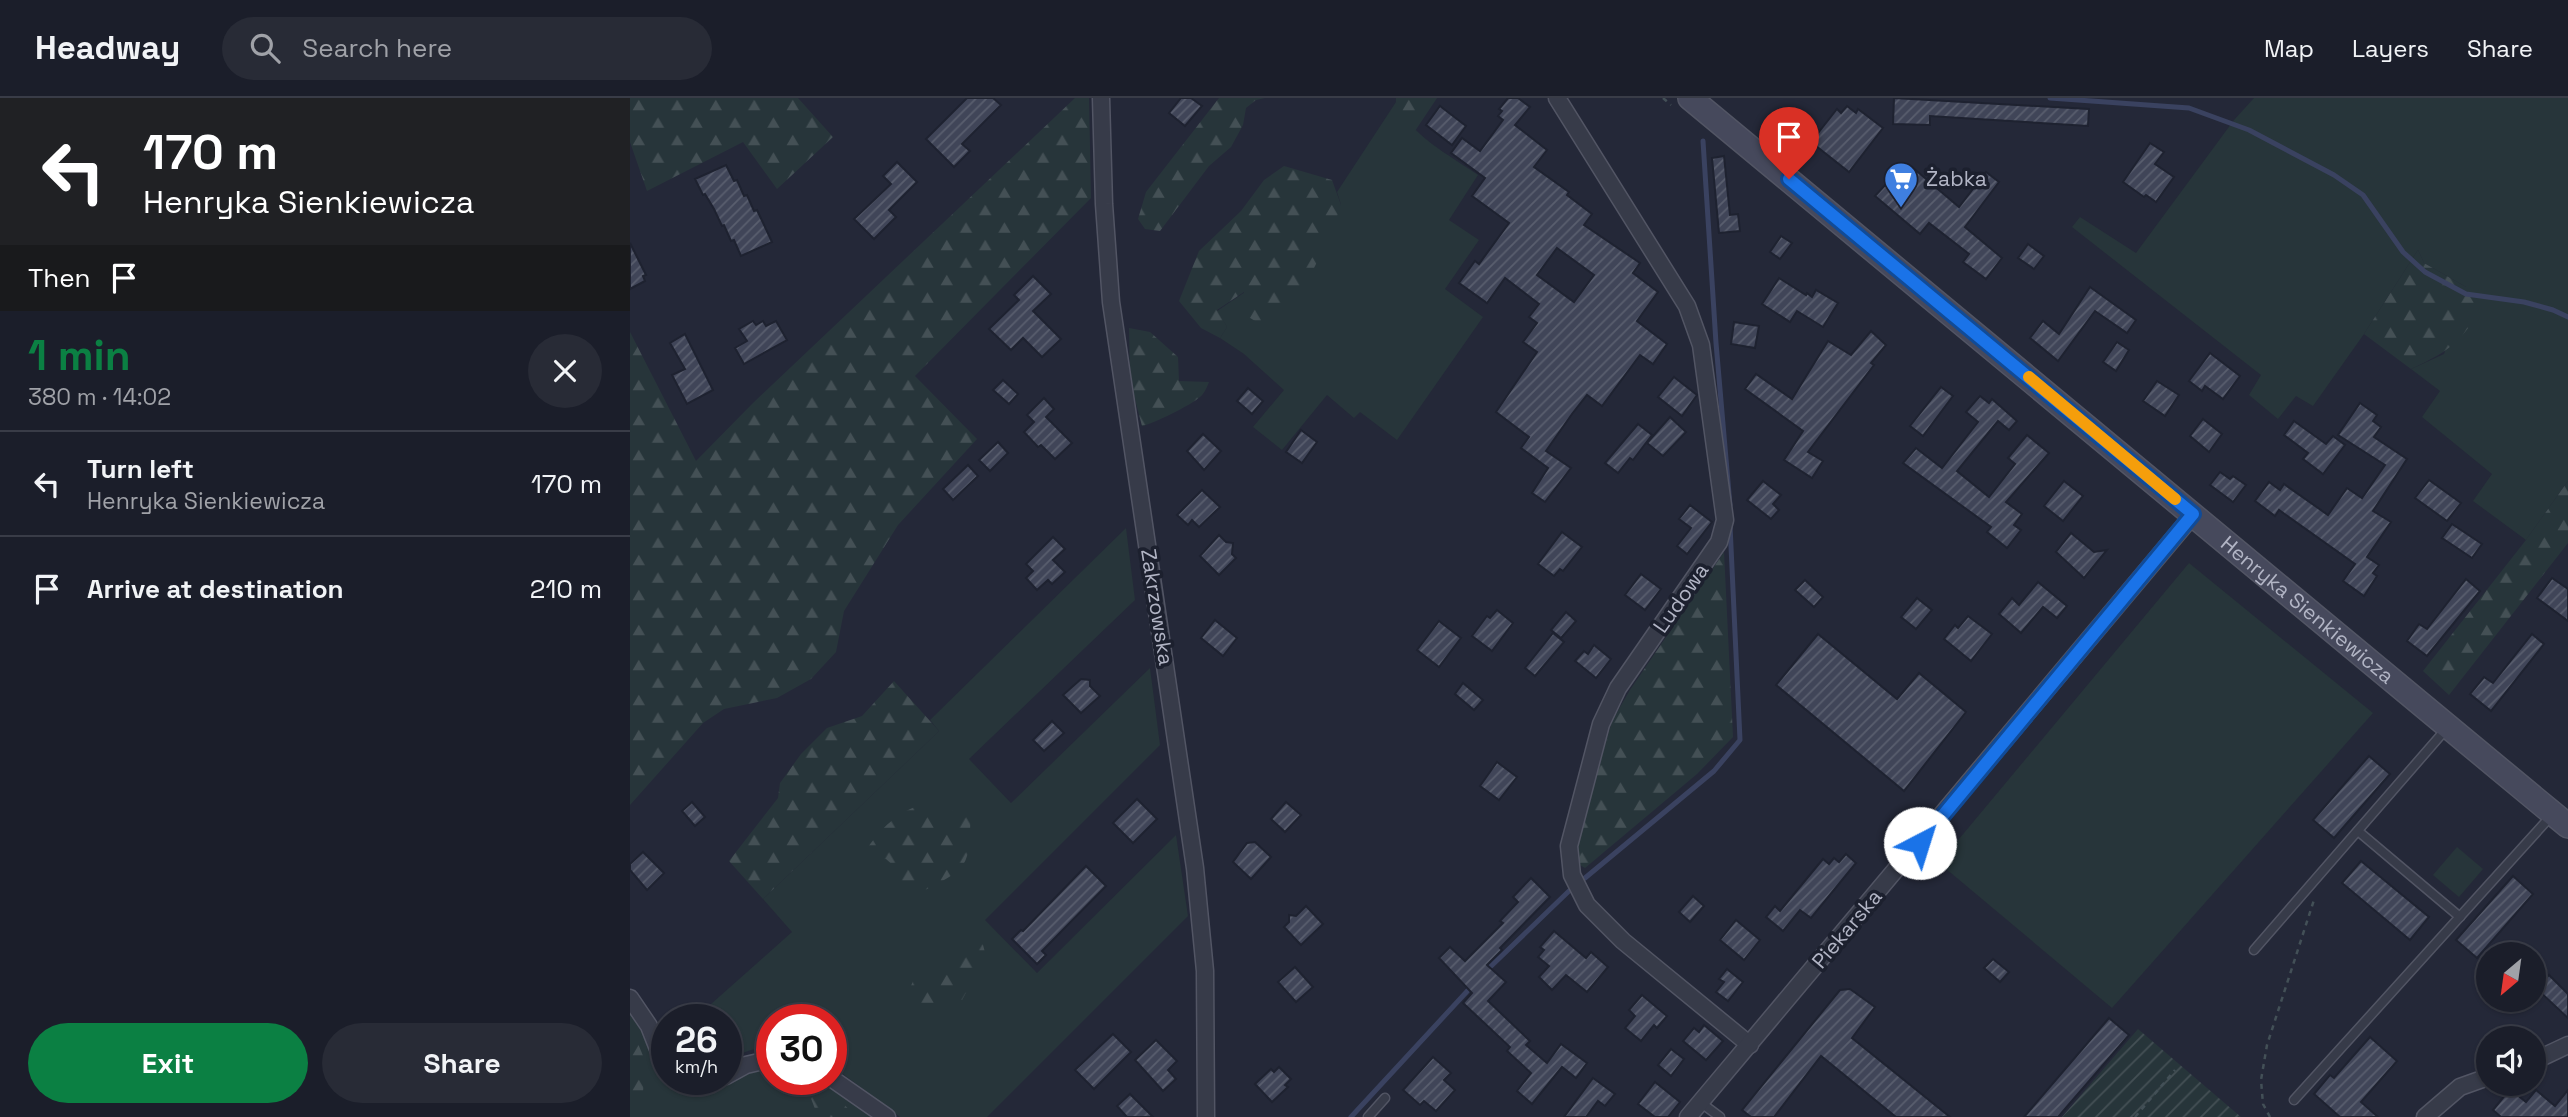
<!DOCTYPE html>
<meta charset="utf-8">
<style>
body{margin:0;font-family:"Space Grotesk",sans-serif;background:#282b36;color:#f1f3f6;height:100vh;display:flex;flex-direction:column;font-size:26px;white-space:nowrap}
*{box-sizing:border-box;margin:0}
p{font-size:23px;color:#a0a2a8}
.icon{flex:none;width:38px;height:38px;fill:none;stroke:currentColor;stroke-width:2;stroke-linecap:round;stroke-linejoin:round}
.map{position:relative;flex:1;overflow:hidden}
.drawer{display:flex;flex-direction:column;background:#1b1e2a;width:630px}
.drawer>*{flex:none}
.banner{background:#202124;color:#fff;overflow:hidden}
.needle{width:46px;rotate:209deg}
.tools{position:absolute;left:1846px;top:844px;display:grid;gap:14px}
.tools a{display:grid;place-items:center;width:70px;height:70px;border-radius:50%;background:#1b1e2a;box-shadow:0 2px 5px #0004,0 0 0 2px #393c47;font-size:35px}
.speed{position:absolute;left:21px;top:906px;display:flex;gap:14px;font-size:35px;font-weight:700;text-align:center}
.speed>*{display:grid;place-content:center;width:91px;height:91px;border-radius:50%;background:#1b1e2a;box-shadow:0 2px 5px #0004,0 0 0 2px #393c47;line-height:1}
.speed small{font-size:18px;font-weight:400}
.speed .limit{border:10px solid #d22;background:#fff;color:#111}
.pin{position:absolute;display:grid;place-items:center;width:60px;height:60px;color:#fff;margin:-72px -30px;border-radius:50% 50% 50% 0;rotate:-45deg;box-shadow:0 0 7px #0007}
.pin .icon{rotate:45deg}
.me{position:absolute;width:77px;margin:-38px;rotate:40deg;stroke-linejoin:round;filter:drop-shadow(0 0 5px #0008)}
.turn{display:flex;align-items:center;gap:24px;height:147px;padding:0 28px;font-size:32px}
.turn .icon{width:91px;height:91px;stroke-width:2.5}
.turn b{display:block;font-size:49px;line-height:60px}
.then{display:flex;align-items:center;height:66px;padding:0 28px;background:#0003;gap:14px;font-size:26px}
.round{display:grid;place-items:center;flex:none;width:74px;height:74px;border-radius:37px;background:#282b36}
.head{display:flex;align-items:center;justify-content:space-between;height:119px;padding:0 28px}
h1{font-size:42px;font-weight:800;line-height:52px;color:#0b8043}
.primary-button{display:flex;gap:14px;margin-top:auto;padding:14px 28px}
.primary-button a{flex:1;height:80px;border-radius:42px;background:#0b8043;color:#fff;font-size:28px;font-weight:800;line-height:80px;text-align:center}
.primary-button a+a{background:#282b36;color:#f1f3f6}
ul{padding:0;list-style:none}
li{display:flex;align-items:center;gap:21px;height:105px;padding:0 28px;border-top:2px solid #393c47}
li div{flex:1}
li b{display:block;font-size:26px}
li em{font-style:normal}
header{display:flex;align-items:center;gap:42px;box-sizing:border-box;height:98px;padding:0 35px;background:#1b1e2a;border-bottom:2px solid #393c47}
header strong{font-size:33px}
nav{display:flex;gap:38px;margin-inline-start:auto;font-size:24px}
.search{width:490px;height:63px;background:#282b36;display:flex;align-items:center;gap:18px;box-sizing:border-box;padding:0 24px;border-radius:38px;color:#a0a2a8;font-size:26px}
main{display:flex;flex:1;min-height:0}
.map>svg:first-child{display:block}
.green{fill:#27353a}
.forest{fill:url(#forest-firs)}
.garden{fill:url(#garden-furrows)}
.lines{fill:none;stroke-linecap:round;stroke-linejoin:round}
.stream{stroke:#3a4260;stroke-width:5}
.building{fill:url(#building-hatch);stroke:#1e2230;stroke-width:2;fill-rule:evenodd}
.lane-casing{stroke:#525564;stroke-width:11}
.street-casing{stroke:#525564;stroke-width:19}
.secondary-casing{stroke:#525564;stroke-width:26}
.path{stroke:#435057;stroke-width:2.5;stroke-dasharray:5 5;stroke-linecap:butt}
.lane{stroke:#373b49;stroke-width:8}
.street{stroke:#373b49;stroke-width:16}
.secondary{stroke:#46495c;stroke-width:23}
.route-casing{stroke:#114b97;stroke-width:18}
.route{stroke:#1a73e8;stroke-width:12}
.slow{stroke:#f59e0b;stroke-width:12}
.labels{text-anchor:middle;stroke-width:7;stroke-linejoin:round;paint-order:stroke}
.poi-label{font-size:21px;fill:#b2b5c5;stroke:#1c202e;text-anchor:start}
.street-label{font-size:21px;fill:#b2b5c5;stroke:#1c202e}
</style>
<header>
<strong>Headway</strong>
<div class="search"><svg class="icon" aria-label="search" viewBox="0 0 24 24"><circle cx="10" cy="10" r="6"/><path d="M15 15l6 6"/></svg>Search here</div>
<nav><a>Map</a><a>Layers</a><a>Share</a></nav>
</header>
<main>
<section class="drawer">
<div class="banner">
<div class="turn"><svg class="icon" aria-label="left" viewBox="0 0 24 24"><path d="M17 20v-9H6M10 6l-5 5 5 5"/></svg><div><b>170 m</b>Henryka Sienkiewicza</div></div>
<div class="then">Then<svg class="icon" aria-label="arrive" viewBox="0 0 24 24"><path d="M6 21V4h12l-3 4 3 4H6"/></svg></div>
</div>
<div class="head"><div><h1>1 min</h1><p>380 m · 14:02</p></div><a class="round"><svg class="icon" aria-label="close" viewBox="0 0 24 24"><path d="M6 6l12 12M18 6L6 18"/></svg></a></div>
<ul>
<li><svg class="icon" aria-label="left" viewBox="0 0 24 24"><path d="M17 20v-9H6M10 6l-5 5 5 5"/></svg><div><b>Turn left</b><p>Henryka Sienkiewicza</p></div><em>170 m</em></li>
<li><svg class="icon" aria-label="arrive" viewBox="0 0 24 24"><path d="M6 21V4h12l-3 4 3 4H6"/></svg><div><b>Arrive at destination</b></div><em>210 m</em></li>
</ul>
<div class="primary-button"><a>Exit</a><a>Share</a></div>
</section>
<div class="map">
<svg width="1938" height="1019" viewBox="0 0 1938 1019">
<defs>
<pattern id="forest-firs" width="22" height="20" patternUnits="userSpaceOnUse" patternTransform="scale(1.75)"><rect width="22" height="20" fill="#27353a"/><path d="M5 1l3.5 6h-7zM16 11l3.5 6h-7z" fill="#445055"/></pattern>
<pattern id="garden-furrows" width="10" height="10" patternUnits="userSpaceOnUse" patternTransform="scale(1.75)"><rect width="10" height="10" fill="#27353a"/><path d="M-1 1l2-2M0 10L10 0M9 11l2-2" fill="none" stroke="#445055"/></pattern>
<pattern id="building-hatch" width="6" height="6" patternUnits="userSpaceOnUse" patternTransform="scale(1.75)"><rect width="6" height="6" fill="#404558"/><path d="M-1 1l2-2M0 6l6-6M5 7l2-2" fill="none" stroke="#595e6e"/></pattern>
</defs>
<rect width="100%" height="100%" fill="#242838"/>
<g class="green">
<polygon points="1624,0 1938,0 1938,383 1896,442 1843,403 1862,376 1792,319 1810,293 1781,271 1814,256 1836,189 1794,165 1788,152 1734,236 1683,308 1666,298 1648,321 1619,297 1631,277 1442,129 1450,119 1506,155 1604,22"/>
<path d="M 766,4 C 781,38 818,56 848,77 L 819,122 L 849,142 L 815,191 L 853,219 L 767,342 L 730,314 L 724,320 L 697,297 L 652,352 L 623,329 L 654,292 L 614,256 L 590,240 L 597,229 L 587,213 L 615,194 L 711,107 L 707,94 Z"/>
<polygon points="496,430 505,502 339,661 381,705 520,570 530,647 355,822 407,875 546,737 558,818 357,1019 270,1019 201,967 201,922 142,922 142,948 121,952 96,961 96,922 63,922 162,834 133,801 309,633 300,622"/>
<polygon points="1559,465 1743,615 1482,910 1309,765"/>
<polygon points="1827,749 1853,771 1829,799 1803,777"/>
<polygon points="0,910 37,972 37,982 46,982 58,990 83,989 130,969 142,967 142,982 191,982 222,999 249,1019 0,1019"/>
</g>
<g class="forest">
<polygon points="0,0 168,0 203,39 147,91 113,44 17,93 0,44"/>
<polygon points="445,0 459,0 461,100 285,278 347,341 268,427 214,513 206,554 181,581 147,600 94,611 73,625 0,707 0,234 66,363 123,305"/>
<polygon points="589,0 635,0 626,2 616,10 613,27 601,49 579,68 530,133 515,131 508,121 516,94"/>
<path d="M 766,0 L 807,0 L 785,33 C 776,23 765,14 766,0 Z"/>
<polygon points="654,68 702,82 711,107 701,136 682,174 635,229 612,215 614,194 587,212 597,229 590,240 571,230 549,203 569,153 611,113 634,82"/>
<path d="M 1788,152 L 1794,165 L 1836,189 L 1855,204 C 1832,243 1822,252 1781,271 L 1734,236 Z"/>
<path d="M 499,230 L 520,234 L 548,259 L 549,283 L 579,284 C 577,289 574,296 570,299 C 561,307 523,326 512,328 L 500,282 Z"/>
<polygon points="1938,383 1938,445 1819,597 1793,573 1896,442"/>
<polygon points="1094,454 1103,639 1067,676 955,770 948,766 947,745 982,623 1000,592"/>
<polygon points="264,583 309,633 133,801 99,763 148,700 150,685 171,656 197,630 232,618"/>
<path d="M 333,708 L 341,712 C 338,767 344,768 291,794 L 266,783 L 265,769 L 256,761 L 234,763 L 231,760 C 243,740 262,717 285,709 L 297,717 L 306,726 L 318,715 Z"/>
<polygon points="346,840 353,847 356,858 332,902 316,902 303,917 286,918 277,909 277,898 285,878 296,870 306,870"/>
<polygon points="0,934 4,936 16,965 13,993 5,1019 0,1019"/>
<polygon points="187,992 206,998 226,1019 188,1019 179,995"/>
</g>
<polygon class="garden" points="1508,931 1611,1019 1432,1019"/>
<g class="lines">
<g class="stream">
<polyline points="1420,0 1559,10 1619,32 1704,77 1733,97 1773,154 1795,174 1836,196 1894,204 1923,212 1938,219"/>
<polyline points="1073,43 1086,245 1100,407"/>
<polyline points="955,780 1084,673 1110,642 1100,427"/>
<polyline points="856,873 939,793"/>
<polyline points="721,1019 842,888"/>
</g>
</g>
<g class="building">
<polygon points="337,0 363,0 371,7 332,46 340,53 324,69 296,41"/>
<polygon points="551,0 561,0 572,8 555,28 539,15"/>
<path d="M 878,0 L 888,0 L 900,9 L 885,27 L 917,52 L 904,69 L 939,94 L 937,97 L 962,116 L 954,127 L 1010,165 L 1003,175 L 1028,194 L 1007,223 L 1037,246 L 1023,266 L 1010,257 L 972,308 L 957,297 L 942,316 L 916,353 L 941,370 L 915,404 L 902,395 L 918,370 L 891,350 L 899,339 L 866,314 L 907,254 L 893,244 L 907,225 L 899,219 L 909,206 L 875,180 L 857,205 L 829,185 L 845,163 L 849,166 L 879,125 L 842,98 L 855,80 L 821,55 L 832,40 L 850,53 L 873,22 L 868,18 L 872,13 L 869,11 ZM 927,150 L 964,177 L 944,204 L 907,177 Z"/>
<polygon points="1264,0 1459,11 1458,28 1300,18 1300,27 1263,26"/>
<polygon points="810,8 836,28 822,47 796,27"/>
<polygon points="1217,8 1226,15 1228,11 1253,30 1219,74 1181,44 1207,11 1211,15"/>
<polygon points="1520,45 1534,54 1525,66 1544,79 1526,104 1516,97 1514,99 1493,84"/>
<polygon points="1094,58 1100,117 1108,116 1110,133 1089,135 1082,60"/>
<polygon points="267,64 287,84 259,112 266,119 244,141 224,121 261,86 253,78"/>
<polygon points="96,67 104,83 107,82 114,98 117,97 124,113 127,112 142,144 111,158 104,142 101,143 94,127 92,128 84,111 75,96 73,97 65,81"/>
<polygon points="1282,69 1329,109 1356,74 1369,84 1335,129 1372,160 1356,181 1333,164 1339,156 1299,125 1290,136 1245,98 1257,85 1264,90"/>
<polygon points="1151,138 1162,145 1150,161 1140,154"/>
<polygon points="0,145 16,177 13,178 15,183 0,191"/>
<polygon points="1398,146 1414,158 1404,171 1388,160"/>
<polygon points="403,178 421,196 403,213 431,241 412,259 393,240 381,252 359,231 389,202 384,197"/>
<polygon points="1149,180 1176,197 1177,195 1182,199 1186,192 1208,205 1193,229 1167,213 1160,224 1132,206"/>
<polygon points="1460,189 1506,222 1497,235 1465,213 1428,263 1400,240 1413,223 1429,236"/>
<polygon points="123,223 126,227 133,223 136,228 146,223 157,242 114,266 105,250 117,243 109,231"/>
<polygon points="1104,224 1129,228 1125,250 1101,246"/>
<polygon points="1241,233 1256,247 1241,265 1244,267 1178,354 1193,363 1182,380 1154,362 1173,333 1115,291 1126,276 1162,301 1198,243 1221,257"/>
<polygon points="55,236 83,292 57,306 42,277 55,271 40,245"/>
<polygon points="1487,244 1499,252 1486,273 1473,264"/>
<polygon points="1580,255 1610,278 1593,301 1575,288 1572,293 1559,283"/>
<polygon points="1044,279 1067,297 1052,318 1028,299"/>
<polygon points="373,282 388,296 379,306 363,292"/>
<polygon points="1527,283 1549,297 1535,318 1513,303"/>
<polygon points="1311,289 1323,298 1293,338 1280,328"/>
<polygon points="618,290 633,303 622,316 607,303"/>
<polygon points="1350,298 1359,305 1362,301 1387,323 1379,332 1368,323 1327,373 1359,399 1385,366 1378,360 1397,337 1419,355 1376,404 1392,416 1384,427 1391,432 1377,450 1357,434 1361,429 1273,365 1286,350 1312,370 1348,324 1336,314"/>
<polygon points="414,300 424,311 416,319 442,345 425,361 411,347 408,349 394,334 404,324 397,317"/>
<polygon points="1730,305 1747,317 1743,323 1751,329 1744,339 1777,361 1743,413 1761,424 1737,459 1749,467 1743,475 1747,478 1734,498 1713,483 1725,466 1649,412 1645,418 1625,403 1639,384 1650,392 1654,386 1698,417 1717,390 1732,400 1755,367 1708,337"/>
<polygon points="1040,319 1056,334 1033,358 1017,345"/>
<polygon points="1573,321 1592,336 1579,354 1560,338"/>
<polygon points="1664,323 1696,346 1703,338 1715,347 1693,376 1673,361 1678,355 1654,337"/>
<polygon points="1008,326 1022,337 1003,362 1000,360 988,375 975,365"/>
<polygon points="671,332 687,344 672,365 656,354"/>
<polygon points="573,336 591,353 574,372 557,353"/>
<polygon points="368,344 378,355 360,373 349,362"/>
<polygon points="338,367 348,378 323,402 313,391"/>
<polygon points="1590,374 1600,381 1603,378 1616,387 1603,404 1580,387"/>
<polygon points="1799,382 1831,405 1817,423 1785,400"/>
<polygon points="1133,383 1151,397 1143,406 1149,412 1141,421 1117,402"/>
<polygon points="1434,383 1453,398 1433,423 1414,408"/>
<polygon points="572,392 590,409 569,429 562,422 558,427 547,417"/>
<polygon points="1060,407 1082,424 1057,456 1047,448 1061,430 1049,421"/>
<polygon points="1822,426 1852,446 1842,460 1812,440"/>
<polygon points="932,434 952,449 933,473 930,471 924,478 908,466"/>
<polygon points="1441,435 1464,454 1477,452 1454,480 1426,454"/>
<polygon points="589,437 596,444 603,445 602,456 606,460 589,477 570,458"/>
<polygon points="423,439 435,451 423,462 435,474 422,486 418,482 407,492 396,480 403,473 396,466"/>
<polygon points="1011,476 1031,491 1015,512 995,497"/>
<polygon points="1922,480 1938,491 1938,523 1907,500"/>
<polygon points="1836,481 1850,493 1797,558 1777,543 1789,526 1797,531"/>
<polygon points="1175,482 1193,499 1184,509 1165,492"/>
<polygon points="1408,484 1437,508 1427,520 1413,509 1391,535 1369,516 1382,500 1389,507"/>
<polygon points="1287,500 1302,512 1286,531 1271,519"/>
<polygon points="867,512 883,525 862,553 842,538 857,518 860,520"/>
<polygon points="936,514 946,523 931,540 921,532"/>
<polygon points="1338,518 1362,536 1341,563 1314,541 1325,527 1328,530"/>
<polygon points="585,522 607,540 593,558 571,540"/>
<polygon points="809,523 831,540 809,569 787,552"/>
<polygon points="923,535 934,544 905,578 895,570"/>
<polygon points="1188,536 1267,601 1289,575 1336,614 1274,693 1146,587"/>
<polygon points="1902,536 1914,546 1861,613 1840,596 1854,579 1863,585"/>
<polygon points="964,547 981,561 966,580 945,563 954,553 958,556"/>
<polygon points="451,581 460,582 460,588 470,598 451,615 433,597"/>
<polygon points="833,585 853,602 844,612 825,596"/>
<polygon points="422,623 434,635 414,653 403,642"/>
<polygon points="1739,658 1760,676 1704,740 1683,722"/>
<polygon points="867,664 887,679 869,702 850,688"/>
<polygon points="507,701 527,721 503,745 483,725"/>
<polygon points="62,704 75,719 65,728 52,713"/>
<polygon points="656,704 671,717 655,734 641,721"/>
<polygon points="625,744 641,759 621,781 603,764 617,745"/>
<polygon points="13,754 34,775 17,792 0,772 0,766"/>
<polygon points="1216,756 1226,765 1181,820 1170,812 1153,833 1136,819 1145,808 1150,813 1193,761 1199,766 1204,760 1209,764"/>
<polygon points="1731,763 1799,819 1780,842 1712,785"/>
<polygon points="456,768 476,788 412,853 416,857 407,866 382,841 391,832 393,833"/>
<polygon points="1883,778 1903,796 1847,860 1826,842"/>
<polygon points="901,780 920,799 870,850 872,852 857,867 876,884 858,903 900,943 896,947 917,965 931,946 957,965 946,980 932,969 902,1006 887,993 901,975 877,953 880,949 833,905 842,895 809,860 820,849 835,863 873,825 870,823 888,804 883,799"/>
<polygon points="1063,798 1074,808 1060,824 1049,814"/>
<polygon points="676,808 693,826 671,847 654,829 659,824 659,817 666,818"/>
<polygon points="1106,822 1130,842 1114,862 1090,842"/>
<polygon points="924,833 956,860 961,854 978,869 957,894 936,877 922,892 909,879 919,868 908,859 914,852 910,849"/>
<polygon points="1363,861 1379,874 1370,884 1354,870"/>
<polygon points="665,869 683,889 666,904 648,884"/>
<polygon points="1097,871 1113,884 1098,903 1086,894 1094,884 1089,881"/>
<polygon points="1919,877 1938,896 1938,920 1906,890"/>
<polygon points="1220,891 1245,909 1222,940 1320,1019 1266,1019 1191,958 1144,1019 1121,1019 1112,1012 1210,892"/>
<polygon points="1012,897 1037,918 1027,930 1024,927 1011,943 995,930 1005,918 999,912"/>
<polygon points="1479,920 1499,937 1428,1019 1394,1019"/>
<polygon points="1074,927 1093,943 1076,962 1053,943 1064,930 1069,934"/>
<polygon points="483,936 501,954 464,991 445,972"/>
<polygon points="1740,939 1767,963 1731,1004 1748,1019 1710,1019 1684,996 1700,977 1704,980"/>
<polygon points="526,942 547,963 538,972 546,981 533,993 505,962"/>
<polygon points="1041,951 1054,961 1041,978 1028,967"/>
<polygon points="803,959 821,975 814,982 825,992 806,1013 794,1003 790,1007 773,992"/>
<polygon points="649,969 661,981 655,987 658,989 642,1004 625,986 641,971 644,974"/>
<polygon points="963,980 985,996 975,1008 968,1003 956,1019 934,1019"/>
<polygon points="1025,984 1050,1004 1038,1019 1025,1019 1008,1006"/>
<polygon points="1880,991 1896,1004 1906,992 1925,1008 1938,992 1938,1019 1871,1019 1863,1012"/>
<polygon points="500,996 523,1019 497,1019 487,1008"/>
</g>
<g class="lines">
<g class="lane-casing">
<g id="lane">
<polyline points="1728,733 1830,819"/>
<polyline points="1624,852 1817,630"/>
<polyline points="1664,1002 1921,718"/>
<polyline points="1070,1004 1090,1019"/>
<polyline points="738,1019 755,1000"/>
</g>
</g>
<g class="street-casing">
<g id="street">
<polyline points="471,0 474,106 481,204 565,770 575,873 576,1019"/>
<polyline points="927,0 1057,208 1071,247 1095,422 1089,444 988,590 971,626 939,748 942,777 957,807 993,843 1120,947"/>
<polyline points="0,900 19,928 32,961 37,964"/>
<polyline points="1904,963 1938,947"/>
<polyline points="96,978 116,967 142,961"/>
<polyline points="201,980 257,1019"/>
<polyline points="64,982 79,982"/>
<polyline points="1058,1019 1564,416"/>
<polyline points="1795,1019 1830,989 1858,979"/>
</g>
</g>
<g class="secondary-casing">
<g id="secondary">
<path id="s1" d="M 1060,0 L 1938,728"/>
</g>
</g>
<g class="path">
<polyline points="1033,0 1041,7"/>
<polyline points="1505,1019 1545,972"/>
<polyline points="1640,1019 1633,1006 1631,982 1637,947 1684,802"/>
</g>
<use href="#lane" class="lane"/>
<use href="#street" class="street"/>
<use href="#secondary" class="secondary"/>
</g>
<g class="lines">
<g class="route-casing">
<polyline id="route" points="1159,81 1563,416 1290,745"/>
</g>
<use href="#route" class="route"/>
<polyline class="slow" points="1399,279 1545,401"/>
</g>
<defs>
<g id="supermarket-pin" transform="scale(1.75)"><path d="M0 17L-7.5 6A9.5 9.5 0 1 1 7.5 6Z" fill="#3f7fe0" stroke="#1c202e"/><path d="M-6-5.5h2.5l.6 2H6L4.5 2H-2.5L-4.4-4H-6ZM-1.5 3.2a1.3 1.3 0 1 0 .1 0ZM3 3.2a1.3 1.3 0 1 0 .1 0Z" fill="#fff"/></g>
</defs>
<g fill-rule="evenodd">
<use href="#supermarket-pin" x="1271" y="81"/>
</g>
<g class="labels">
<g class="poi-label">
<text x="1296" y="88">Żabka</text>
</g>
<g class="street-label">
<text transform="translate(1051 500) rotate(-55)" y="7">Ludowa</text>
<text transform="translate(527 509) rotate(81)" y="7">Zakrzowska</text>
<text dy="7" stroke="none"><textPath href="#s1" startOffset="802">Henryka Sienkiewicza</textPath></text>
<text transform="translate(1217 831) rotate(-50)" y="7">Piekarska</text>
</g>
</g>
</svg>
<div class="tools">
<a><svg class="needle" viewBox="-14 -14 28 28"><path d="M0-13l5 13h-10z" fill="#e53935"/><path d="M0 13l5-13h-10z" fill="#a0a2a8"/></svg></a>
<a><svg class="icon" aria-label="sound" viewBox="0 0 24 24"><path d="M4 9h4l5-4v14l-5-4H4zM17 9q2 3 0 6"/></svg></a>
</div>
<div class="speed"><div>26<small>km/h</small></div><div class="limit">30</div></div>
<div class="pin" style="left:1159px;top:81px;background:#d93025"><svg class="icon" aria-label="arrive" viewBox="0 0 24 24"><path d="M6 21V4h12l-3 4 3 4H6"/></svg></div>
<svg class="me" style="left:1290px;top:745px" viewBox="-20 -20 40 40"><circle r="19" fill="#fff"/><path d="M0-13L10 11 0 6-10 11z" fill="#1a73e8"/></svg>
</div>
</main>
